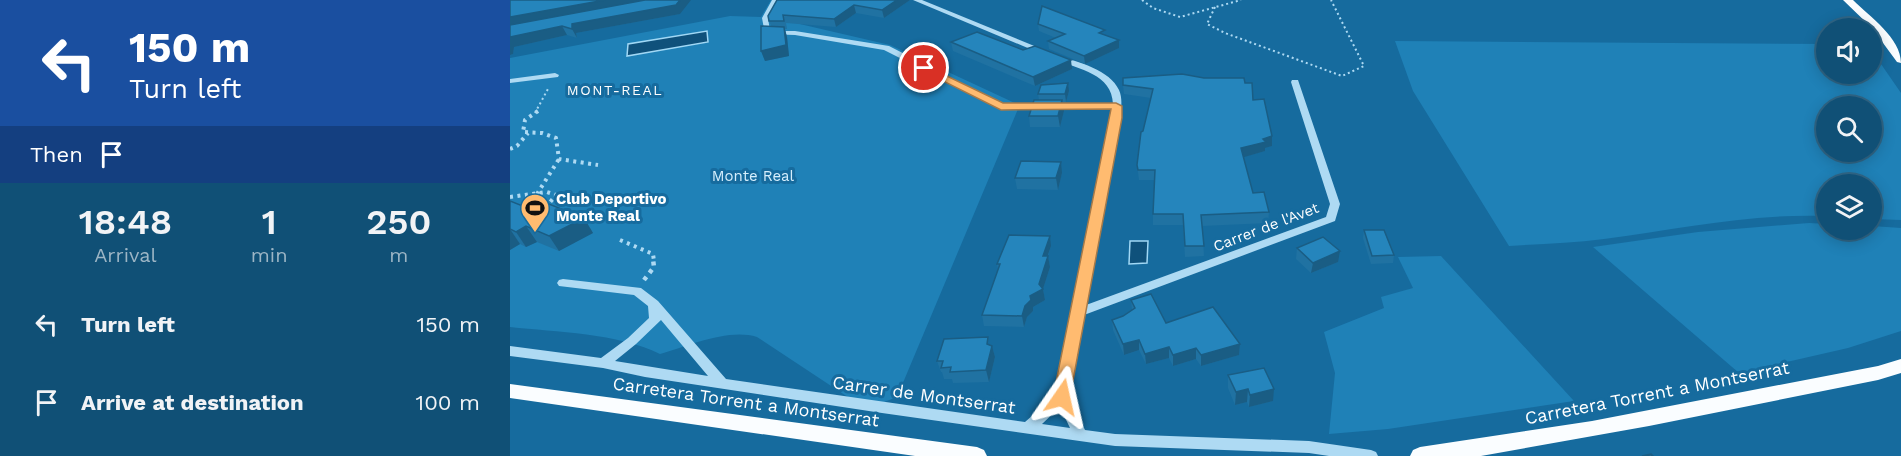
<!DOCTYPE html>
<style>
body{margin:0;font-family:"Work Sans",sans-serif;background:#19577b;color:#f1f3f6;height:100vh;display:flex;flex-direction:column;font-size:22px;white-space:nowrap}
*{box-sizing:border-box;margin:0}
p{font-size:20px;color:#9cb5c5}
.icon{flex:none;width:33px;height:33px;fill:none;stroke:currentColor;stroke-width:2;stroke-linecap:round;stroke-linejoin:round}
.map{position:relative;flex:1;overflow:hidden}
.panel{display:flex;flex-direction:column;background:#105076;width:510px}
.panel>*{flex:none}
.guide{background:#1a4fa0;color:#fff;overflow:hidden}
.buttons{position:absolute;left:1306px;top:18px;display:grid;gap:12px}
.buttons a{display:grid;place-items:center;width:66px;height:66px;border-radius:50%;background:#105076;box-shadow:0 3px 15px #0003,0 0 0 2px #306788;font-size:30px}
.pin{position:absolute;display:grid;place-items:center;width:51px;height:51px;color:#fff;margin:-26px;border:3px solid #fff;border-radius:50%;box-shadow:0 2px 6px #0007}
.me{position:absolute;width:66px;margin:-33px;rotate:11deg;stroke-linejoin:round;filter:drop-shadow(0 0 4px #0008)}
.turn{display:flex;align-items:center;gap:21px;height:126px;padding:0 30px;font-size:27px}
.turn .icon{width:78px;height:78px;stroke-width:2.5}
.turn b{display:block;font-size:42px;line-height:51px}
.then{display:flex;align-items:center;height:57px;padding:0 30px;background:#0003;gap:12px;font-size:22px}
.eta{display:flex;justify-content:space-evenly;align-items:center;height:102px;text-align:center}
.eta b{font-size:36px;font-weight:600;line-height:42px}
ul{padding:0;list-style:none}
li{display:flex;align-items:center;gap:18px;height:78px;padding:0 30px}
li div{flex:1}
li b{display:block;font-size:22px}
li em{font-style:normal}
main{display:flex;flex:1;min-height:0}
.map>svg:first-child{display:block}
.green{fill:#1f81b7;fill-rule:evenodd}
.water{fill:#0f517b;stroke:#a1d8f5;stroke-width:1.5}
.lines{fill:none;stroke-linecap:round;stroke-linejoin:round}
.path-far2{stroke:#aedaf3;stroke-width:2;stroke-dasharray:2 3;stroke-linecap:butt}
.path-far1{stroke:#aedaf3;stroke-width:4;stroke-dasharray:3 4.5;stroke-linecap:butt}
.path{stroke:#aedaf3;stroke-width:4.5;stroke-dasharray:4 5;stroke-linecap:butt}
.minor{fill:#aedaf3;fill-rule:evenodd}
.major{fill:#fafdff;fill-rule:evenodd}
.wall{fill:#2072a2}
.shaded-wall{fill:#1a5d84}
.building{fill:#2585bc;stroke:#1a5d84;stroke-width:1.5}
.route{fill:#ffbb70;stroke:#a67a49;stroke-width:1.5}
.labels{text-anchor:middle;stroke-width:6;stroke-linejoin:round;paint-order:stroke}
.far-neighbourhood-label{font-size:14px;letter-spacing:1.5px;fill:#fff;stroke:#166b9e}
.park-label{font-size:15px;fill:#d6effd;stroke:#166b9e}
.poi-label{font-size:15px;font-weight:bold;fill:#fff;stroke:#166b9e;text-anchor:start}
.street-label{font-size:15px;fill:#fff;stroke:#166b9e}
.near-street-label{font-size:18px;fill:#fff;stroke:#166b9e}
</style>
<main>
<section class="panel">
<div class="guide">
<div class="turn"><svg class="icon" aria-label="left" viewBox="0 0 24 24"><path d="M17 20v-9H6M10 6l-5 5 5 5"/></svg><div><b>150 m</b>Turn left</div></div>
<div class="then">Then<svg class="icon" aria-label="arrive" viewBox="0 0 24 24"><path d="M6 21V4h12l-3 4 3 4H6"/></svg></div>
</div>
<div class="eta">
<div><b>18:48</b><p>Arrival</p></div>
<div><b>1</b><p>min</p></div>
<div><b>250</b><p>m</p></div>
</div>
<ul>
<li><svg class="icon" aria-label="left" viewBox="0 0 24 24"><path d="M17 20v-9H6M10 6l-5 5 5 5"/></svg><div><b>Turn left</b></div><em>150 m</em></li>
<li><svg class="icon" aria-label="arrive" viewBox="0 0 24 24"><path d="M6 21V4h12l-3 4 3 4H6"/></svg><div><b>Arrive at destination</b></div><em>100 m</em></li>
</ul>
</section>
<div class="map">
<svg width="1391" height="456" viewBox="0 0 1391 456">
<rect width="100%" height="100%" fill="#166b9e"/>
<g class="green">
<path d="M 261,0 L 269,0 L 264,18 L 380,45 L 509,105 L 593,105 L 594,109 L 508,109 L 387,397 L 356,409 L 247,337 C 218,328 179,346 150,354 C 108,333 46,332 0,327 L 0,58 L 220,16 L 251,17 Z"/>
<path d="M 885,41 L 1317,44 L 1317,74 L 1362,74 L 1362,51 L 1391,93 L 1391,220 L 1362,219 L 1362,184 L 1317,184 L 1317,216 C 1242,213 1168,229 1094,239 C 1063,243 1031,244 999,246 L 903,91 ZM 1317,106 L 1362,106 L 1362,152 L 1317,152 Z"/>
<polygon points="1299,223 1317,224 1317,230 1362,230 1362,226 1391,228 1391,331 1338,348 1229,373 1083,247 1188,232"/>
<polygon points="931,256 1064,401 878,429 819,434 825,373 814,332 874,308 871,297 903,288 888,257"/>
</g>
<g class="water">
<polygon points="197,31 198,42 117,56 118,44"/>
<polygon points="620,241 638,241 637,263 619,264"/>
</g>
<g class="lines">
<g class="path-far2">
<polyline points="632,0 643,8 670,17 731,0"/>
<polyline points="705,7 697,24 715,33 832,76 854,66 821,0"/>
<polyline points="25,113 39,87"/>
</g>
<g class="path-far1">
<polyline points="28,111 15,120 13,132 32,133 46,138 49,159 88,165"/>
<polyline points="0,149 7,146 18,133"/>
<polyline points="27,194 49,159"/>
<polyline points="0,197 37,192 46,195 36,207"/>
<polyline points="110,240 143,254 144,261"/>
</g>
<polyline class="path" points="134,280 144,267 143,259"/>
<g class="minor">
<path d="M 262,0 L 268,0 L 258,18 L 260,31 L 285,31 L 379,46 L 492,104 L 603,104 C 602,74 569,69 546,60 L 545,58 L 549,56 C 568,62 600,70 609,90 C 613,99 611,109 610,118 L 576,305 L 816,217 L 820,204 L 781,82 L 782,80 L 788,80 L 830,204 L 825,221 L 574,315 L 559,397 L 575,430 L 605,434 L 799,441 L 861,450 L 866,452 L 868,456 L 819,456 L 799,453 L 605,446 L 372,413 L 135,377 L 93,368 L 0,356 L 0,346 L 91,358 L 118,338 L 139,318 L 138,306 L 124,295 L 49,286 L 47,283 L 49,280 L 53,279 L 131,288 L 148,301 L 216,379 L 515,422 L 546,395 L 603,109 L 491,109 L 374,50 L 285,35 L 255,34 L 252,18 ZM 151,320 L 198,376 L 105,361 L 126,344 ZM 550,407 L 560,428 L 532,424 Z"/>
<polygon points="403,0 412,0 539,52 532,54"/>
<polygon points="45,73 49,75 48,77 0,83 0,79"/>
</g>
<g class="major">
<path d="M 1333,0 L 1343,0 C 1360,17 1391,38 1391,63 L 1387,62 L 1362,28 Z"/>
<polygon points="1391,359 1391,373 1368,380 1139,426 971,456 900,456 903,450 910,447 1082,421 1368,366"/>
<polygon points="0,384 467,447 474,450 477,456 405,456 0,398"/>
</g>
</g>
<g class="wall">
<polygon points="0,0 170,14 66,33 67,38 57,35 4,47 3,54 0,55"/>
<polygon points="267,0 400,0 374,18 346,13 326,27 276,23 277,29 275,29 277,37 279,56 255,61 251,51 261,26 259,21"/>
<polygon points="528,24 595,35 609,40 609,48 575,64 539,49 538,41 546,38 529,31"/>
<polygon points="441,42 562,69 525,86 443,51"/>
<polygon points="694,78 735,83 762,136 762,146 755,148 755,151 733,157 743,193 759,212 758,223 692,226 694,256 675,257 673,225 643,225 643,214 645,180 629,180 627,165 633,131 641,98 614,94 613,85"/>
<polygon points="559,91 556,102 553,102 554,111 550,127 520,127 519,116 529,100 528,94"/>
<polygon points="552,173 548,190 507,189 505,178"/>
<polygon points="0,201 20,209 74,218 83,233 49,251 27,242 16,247 10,244 0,250"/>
<polygon points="854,230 884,255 883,263 861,264 853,238"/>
<polygon points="541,246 538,256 540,267 533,289 535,300 523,307 523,311 517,317 514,327 474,326 472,315 488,270 487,264"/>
<polygon points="787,248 828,262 801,273 786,259"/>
<polygon points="621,300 656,323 730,344 729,355 691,366 686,359 663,366 659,358 636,364 629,350 614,355 603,330 602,320 613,316 622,310"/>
<polygon points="480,345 482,346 485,357 479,382 443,383 442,379 434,379 432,372 431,372 427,361"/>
<polygon points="718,375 763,401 739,407 737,402 725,405 718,388"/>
</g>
<g class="shaded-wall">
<polygon points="95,0 146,0 0,27 0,17"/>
<polygon points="170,0 181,0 170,14 66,33 67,38 62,29 62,24"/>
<polygon points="387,0 400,0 374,18 372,10"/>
<polygon points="344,5 346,13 326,27 324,19"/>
<polygon points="52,26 57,35 4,47 3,54 0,55 0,37"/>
<polygon points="274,27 277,37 279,56 255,61 251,51"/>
<polygon points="609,40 609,48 575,64 574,56"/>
<polygon points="561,60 562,69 525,86 523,77"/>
<polygon points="558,83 559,91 556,102 555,94"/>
<polygon points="552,100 554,111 550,127 548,116"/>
<polygon points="762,136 762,146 755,148 755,151 731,158 731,148 753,139"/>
<polygon points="551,162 552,173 548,190 546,178"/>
<polygon points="74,218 83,233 49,251 39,236"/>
<polygon points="16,226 27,242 16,247 6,232"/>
<polygon points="0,229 10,244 0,250"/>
<polygon points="540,236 541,246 534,266 533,256"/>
<polygon points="830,251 828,262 801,273 803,263"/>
<polygon points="538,256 540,267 533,289 535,300 523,307 523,311 517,317 514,327 512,316 515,306 520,296 529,284"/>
<polygon points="629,340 629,350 614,355 613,344"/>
<polygon points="730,344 729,355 691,366 691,355"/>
<polygon points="482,346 485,357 479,382 476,370"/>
<polygon points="659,347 659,358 636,364 635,354"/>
<polygon points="686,348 686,359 663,366 663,355"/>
<polygon points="738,389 737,402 725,405 726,392"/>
<polygon points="764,389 763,401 739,407 740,395"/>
</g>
<g class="building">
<polygon points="0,0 95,0 0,17"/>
<polygon points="135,0 170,0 166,5 62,24 62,29 52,26 0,37 0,25"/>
<polygon points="267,0 387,0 372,10 344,5 324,19 273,15 274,21 259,21 258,16"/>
<polygon points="532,6 595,30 589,33 609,40 574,56 538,41 555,34 528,24"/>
<polygon points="251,26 274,27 276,45 251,51"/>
<polygon points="467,32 513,50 525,46 561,60 523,77 441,42"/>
<polygon points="672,74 694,78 734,78 735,83 742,83 743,100 754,99 762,136 753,139 756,142 731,148 743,193 754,192 759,212 691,215 694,246 675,246 673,214 643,214 645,170 628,170 627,165 631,132 633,131 643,89 613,85 613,78"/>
<polygon points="558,83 555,94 528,94 531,85"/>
<polygon points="524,100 552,100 548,116 519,116"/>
<polygon points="511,161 551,162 546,178 505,178"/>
<polygon points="0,201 20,209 34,202 74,218 39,236 16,226 6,232 0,229"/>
<polygon points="854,230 874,230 884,255 862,256"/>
<polygon points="499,235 540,236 533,256 538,256 529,284 533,289 520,296 521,300 515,306 512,316 472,315 490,264 487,264"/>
<polygon points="813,237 830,251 803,263 787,248"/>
<polygon points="641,294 656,323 703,307 730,344 691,355 686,348 663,355 659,347 635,354 629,340 613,344 602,320 613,316 625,308 621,300"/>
<polygon points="478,337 477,344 482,346 476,370 440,372 441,367 431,368 433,361 427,361 434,339"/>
<polygon points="754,368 764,389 740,395 738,389 726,392 718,375"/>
<polygon points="1141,454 1143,456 1132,456"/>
</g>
<polygon class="route" points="414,65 493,103 606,103 612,106 612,118 559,402 552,404 546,402 543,397 601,109 491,110 411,70 409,68"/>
<defs>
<g id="stadium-pin" transform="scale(1.5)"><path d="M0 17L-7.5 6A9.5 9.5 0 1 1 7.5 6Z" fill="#ffbb70" stroke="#166b9e"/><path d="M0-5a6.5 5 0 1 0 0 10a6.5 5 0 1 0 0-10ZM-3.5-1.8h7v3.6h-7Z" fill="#111"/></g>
</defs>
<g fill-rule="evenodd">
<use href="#stadium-pin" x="25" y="208"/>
</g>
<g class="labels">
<g class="far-neighbourhood-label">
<text x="105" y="95">MONT-REAL</text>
</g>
<g class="park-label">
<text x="243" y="181">Monte Real</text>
</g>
<g class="poi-label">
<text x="46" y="204">Club Deportivo<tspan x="46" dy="17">Monte Real</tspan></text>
</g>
<g class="street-label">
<text transform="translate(756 227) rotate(-21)" y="5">Carrer de l'Avet</text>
</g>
<g class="near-street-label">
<text transform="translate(1147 393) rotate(-11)" y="6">Carretera Torrent a Montserrat</text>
<text transform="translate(414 395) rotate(8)" y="6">Carrer de Montserrat</text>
<text transform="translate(236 402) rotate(8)" y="6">Carretera Torrent a Montserrat</text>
</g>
</g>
</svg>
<div class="buttons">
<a><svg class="icon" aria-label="sound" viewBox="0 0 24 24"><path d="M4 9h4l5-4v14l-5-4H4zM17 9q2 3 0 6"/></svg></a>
<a><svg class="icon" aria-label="search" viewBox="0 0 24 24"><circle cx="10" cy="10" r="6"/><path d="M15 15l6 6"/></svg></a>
<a><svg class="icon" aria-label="layers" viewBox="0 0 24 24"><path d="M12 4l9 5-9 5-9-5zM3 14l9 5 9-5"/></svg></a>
</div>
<div class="pin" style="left:414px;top:68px;background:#d93025"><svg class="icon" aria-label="arrive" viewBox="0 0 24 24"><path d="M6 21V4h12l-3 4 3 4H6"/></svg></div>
<svg class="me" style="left:552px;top:397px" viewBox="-20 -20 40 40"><path d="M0-17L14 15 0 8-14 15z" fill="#ffbb70" stroke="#fff" stroke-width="4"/></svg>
</div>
</main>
